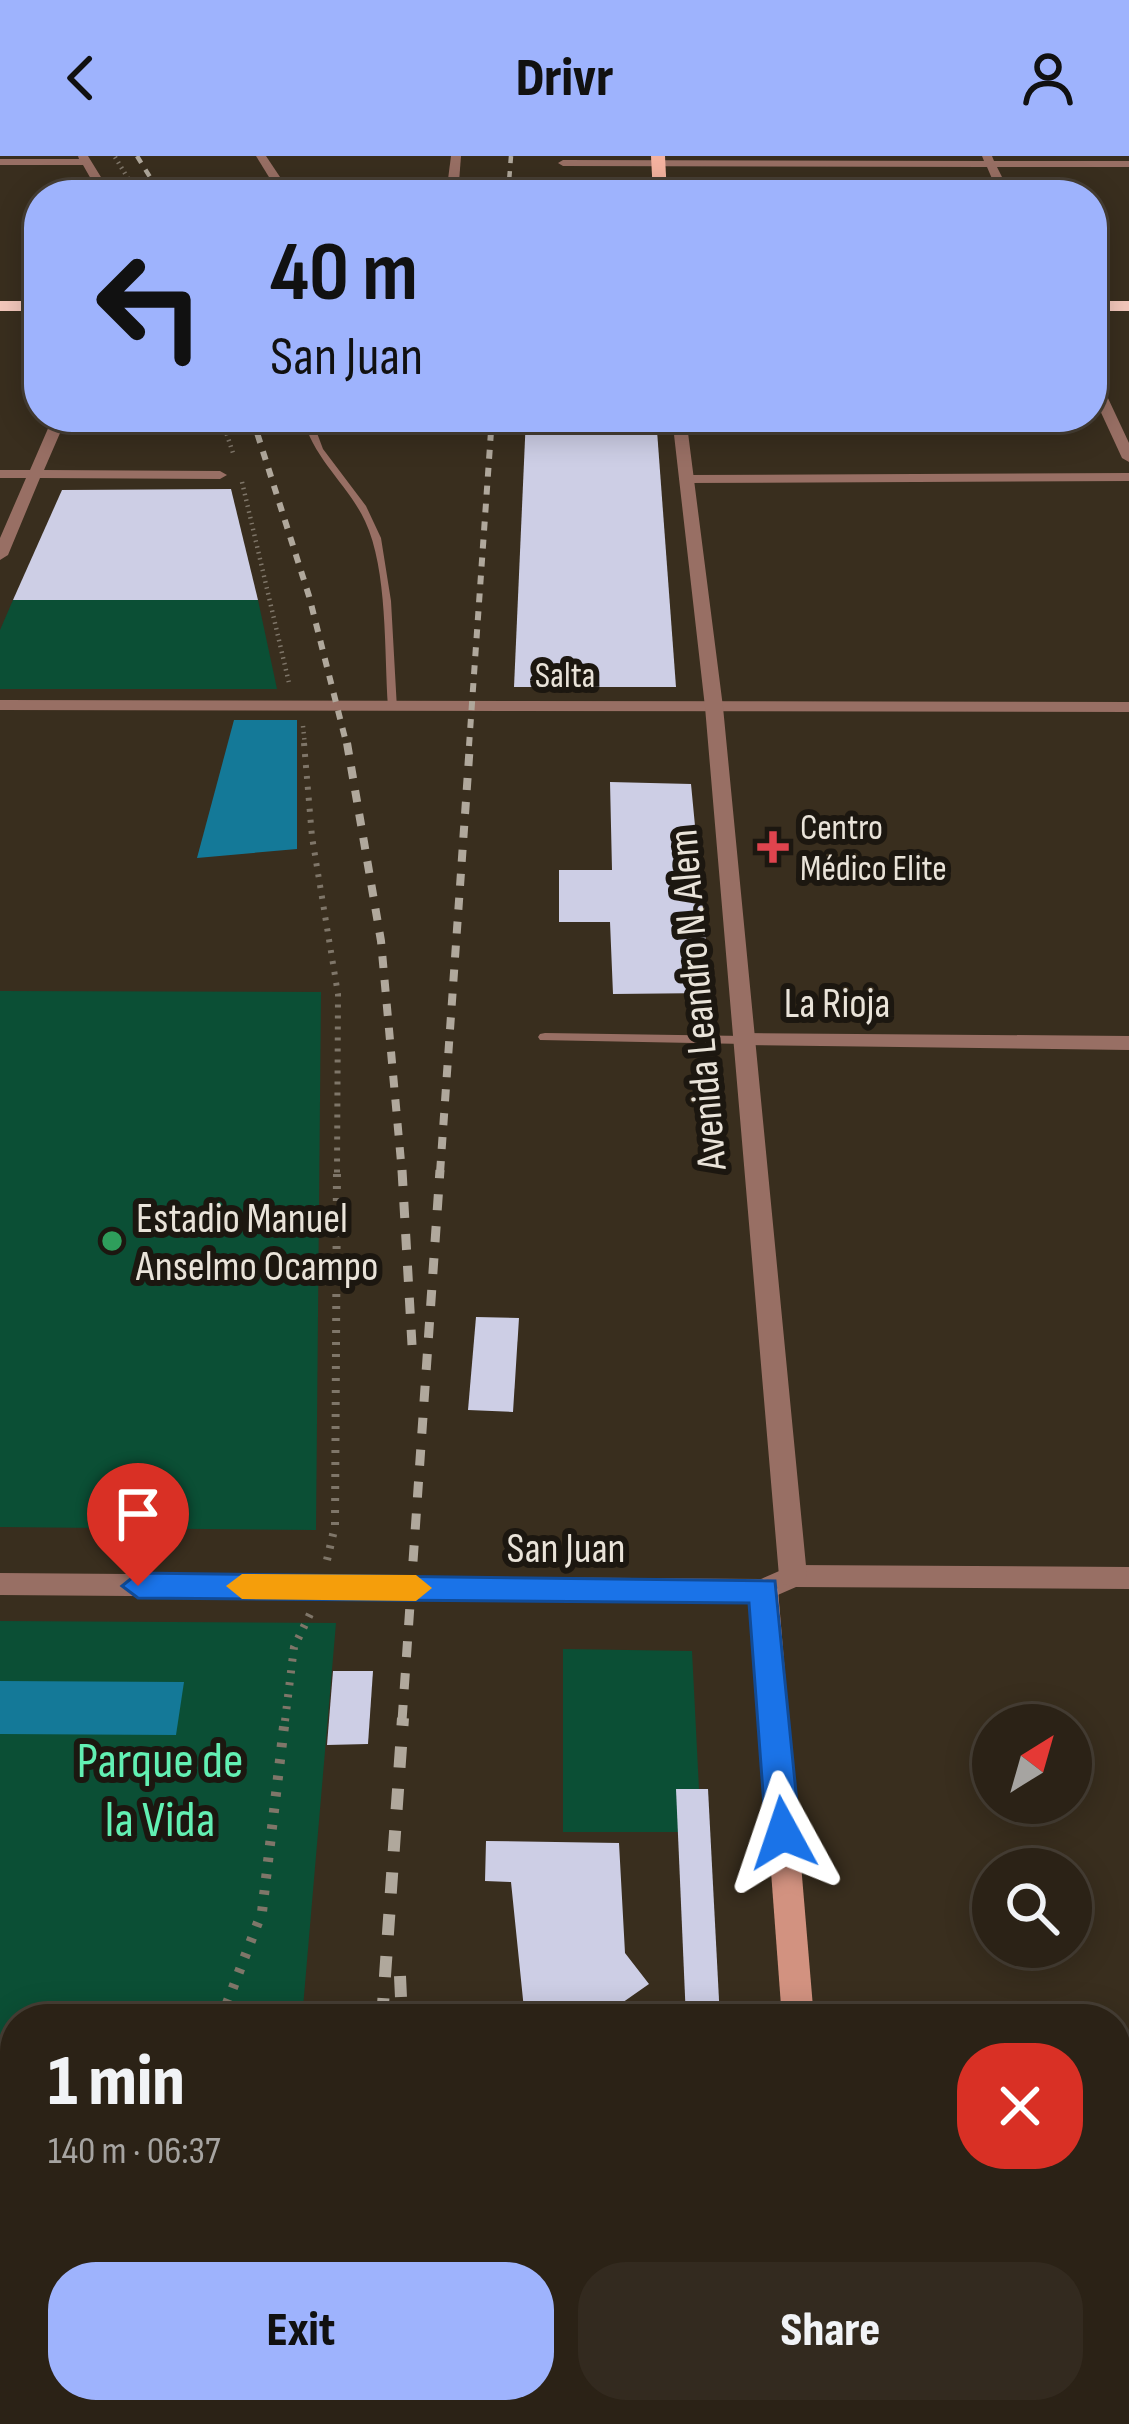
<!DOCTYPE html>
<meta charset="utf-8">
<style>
body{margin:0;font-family:"Sofia Sans Condensed",sans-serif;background:#332a1f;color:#f1f3f6;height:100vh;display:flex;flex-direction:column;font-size:45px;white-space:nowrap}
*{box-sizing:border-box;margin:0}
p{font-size:39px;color:#a6a4a1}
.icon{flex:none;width:66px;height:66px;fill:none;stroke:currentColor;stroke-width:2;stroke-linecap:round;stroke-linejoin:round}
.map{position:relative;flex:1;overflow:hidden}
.details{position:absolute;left:0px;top:1848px;width:1131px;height:420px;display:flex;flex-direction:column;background:#2b2216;border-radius:48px 48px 0 0;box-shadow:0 6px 30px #0003,0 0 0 3px #473f35}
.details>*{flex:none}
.guide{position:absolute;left:24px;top:24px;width:1083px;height:252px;border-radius:48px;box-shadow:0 6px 30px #0003,0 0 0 3px #473f35;background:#9eb3fd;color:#111;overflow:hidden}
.needle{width:78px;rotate:37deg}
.buttons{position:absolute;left:972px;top:1548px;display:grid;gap:24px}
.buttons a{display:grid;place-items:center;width:120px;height:120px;border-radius:50%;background:#2b2216;box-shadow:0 6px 30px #0003,0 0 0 3px #473f35;font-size:60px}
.pin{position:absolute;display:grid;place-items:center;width:102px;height:102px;color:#fff;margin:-123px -51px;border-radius:50% 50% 50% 0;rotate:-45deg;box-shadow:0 0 12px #0007}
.pin .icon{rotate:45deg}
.me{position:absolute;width:132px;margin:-66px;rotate:355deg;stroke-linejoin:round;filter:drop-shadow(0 0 9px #0008)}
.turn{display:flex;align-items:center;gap:42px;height:252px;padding:0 48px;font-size:54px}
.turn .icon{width:156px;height:156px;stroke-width:2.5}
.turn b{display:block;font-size:84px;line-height:102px}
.round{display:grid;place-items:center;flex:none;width:126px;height:126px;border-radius:48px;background:#332a1f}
.summary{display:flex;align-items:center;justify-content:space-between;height:204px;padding:0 48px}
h1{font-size:72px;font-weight:800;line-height:90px}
.button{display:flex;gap:24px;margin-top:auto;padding:24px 48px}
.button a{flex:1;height:138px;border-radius:48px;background:#9eb3fd;color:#111;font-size:48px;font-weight:800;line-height:138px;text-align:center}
.button a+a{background:#332a1f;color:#f1f3f6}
header{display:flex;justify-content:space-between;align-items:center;height:156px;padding:0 48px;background:#9eb3fd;color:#111;font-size:54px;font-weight:800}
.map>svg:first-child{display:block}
.green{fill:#0b4f35}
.water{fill:#147998}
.building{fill:#cdcee5}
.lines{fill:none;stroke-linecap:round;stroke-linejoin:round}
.path-far3{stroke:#7f7669;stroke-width:4.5;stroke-dasharray:1.5 4.5;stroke-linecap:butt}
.path-far2{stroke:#7f7669;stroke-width:6;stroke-dasharray:3 8;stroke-linecap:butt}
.path-far1{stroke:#7f7669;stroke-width:8;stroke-dasharray:3 9;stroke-linecap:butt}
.path{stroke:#7f7669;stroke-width:10;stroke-dasharray:4.5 12;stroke-linecap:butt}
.service{fill:#986f64;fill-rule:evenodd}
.minor{fill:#986f64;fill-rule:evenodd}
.tertiary{fill:#986f64;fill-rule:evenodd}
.secondary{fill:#d29280;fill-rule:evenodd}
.primary{fill:#f5b3a0;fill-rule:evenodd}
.trunk{fill:#f4c8bc;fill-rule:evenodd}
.rail-far4{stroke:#b0a89c;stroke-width:4.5;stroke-dasharray:8 8;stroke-linecap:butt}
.rail-far3{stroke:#b0a89c;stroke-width:6;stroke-dasharray:9 9;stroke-linecap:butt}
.rail-far2{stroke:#b0a89c;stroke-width:8;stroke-dasharray:12 12;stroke-linecap:butt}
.rail-far1{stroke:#b0a89c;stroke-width:9;stroke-dasharray:16 16;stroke-linecap:butt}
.rail{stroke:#b0a89c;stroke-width:12;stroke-dasharray:21 21;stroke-linecap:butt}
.route{fill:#1a73e8;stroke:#114b97;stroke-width:3}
.slow{fill:#f59e0b}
.health-dot{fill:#e0444e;stroke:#1c1710;stroke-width:4.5}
.leisure-dot{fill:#2e9e5b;stroke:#1c1710;stroke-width:4.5}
.labels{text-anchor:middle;stroke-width:12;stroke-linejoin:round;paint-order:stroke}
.far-street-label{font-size:36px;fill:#e9e3d9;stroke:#1c1710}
.far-poi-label{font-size:36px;fill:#e9e3d9;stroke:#1c1710;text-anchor:start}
.street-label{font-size:42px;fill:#e9e3d9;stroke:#1c1710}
.poi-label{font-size:42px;fill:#e9e3d9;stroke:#1c1710;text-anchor:start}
.near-park-label{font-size:51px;fill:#62f0b3;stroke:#1c1710}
</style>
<header><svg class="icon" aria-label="back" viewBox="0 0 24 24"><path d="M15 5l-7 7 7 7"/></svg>Drivr<svg class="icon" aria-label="person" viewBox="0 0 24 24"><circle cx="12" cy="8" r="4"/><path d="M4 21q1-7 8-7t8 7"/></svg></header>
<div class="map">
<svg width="1129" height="2268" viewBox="0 0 1129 2268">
<rect width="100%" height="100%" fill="#392e1e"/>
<g class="green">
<polygon points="13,444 258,444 277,533 0,533 0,474"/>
<polygon points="0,835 321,836 316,1374 0,1371"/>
<polygon points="0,1465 336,1467 302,1863 15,1863 15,2253 268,2253 266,2268 0,2268"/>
<polygon points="563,1493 692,1495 699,1633 677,1634 679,1676 563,1676"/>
</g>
<g class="water">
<polygon points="234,564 297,564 297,693 197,702"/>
<polygon points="0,1525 184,1526 176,1579 0,1578"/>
</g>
<g class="building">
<polygon points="526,261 656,261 676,531 514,531"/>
<polygon points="231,333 258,444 13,444 62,334"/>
<polygon points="610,626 691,628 711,837 613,838 610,766 559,766 559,714 612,714"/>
<polygon points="476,1161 519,1162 513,1256 468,1254"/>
<polygon points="333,1515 373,1515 368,1588 327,1589"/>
<polygon points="676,1633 708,1633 720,1863 686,1863"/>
<polygon points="486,1685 619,1687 625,1797 649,1828 599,1863 525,1863 511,1726 485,1725"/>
</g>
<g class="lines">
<g class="path-far3">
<polyline points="115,1 138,39"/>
<polyline points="221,261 234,300"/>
<polyline points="242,326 289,527"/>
<polyline points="303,570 305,590"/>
</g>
<polyline class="path-far2" points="304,587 312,681 338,838 337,1017"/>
<g class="path-far1">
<polyline points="327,1404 335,1370 337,1014"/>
<polyline points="285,1565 294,1491 310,1458"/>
</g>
<g class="path">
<polyline points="221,1863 262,1756 285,1562"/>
<polyline points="33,2268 40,2253"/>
</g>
<g class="service">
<path d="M 303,261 L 311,261 L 323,293 L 366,350 L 381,382 L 391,445 L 397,553 L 388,551 C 384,496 388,414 365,365 C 347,327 313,303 303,261 Z"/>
<polygon points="545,877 745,880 752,884 745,888 540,884 538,881 540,878"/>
</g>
<g class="minor">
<polygon points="78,0 88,0 112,39 100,39 83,9 0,9 0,3 79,3"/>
<polygon points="256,0 266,0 292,39 280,39"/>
<polygon points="451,0 461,0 458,39 446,39"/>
<polygon points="982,0 992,0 994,5 1129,5 1129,11 997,11 1011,39 999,39 987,11 563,10 558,7 563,4 984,5"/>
<polygon points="1092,219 1099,223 1129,287 1129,306 1122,302 1092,237"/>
<polygon points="53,261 67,261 44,314 220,315 227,319 220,323 40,322 8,399 0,404 0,382 26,322 0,322 0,314 30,314"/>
<polygon points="1129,317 1129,325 686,327 679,323 686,319"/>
<polygon points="0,544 1129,546 1129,556 0,554"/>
<polygon points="745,877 1129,880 1129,894 738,889 734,884 738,879"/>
<polygon points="793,1409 1129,1411 1129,1433 796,1431 764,1445 0,1439 0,1417 761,1423"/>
</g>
<polygon class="tertiary" points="672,261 686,261 723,551 807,1420 803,1428 793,1431 783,1428 779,1420 705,551"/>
<g class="secondary">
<polygon points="764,1423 774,1426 778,1434 814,1863 782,1863 750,1434 754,1426"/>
<polygon points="812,2253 850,2253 851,2268 813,2268"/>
</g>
<polygon class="primary" points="651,0 665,0 667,39 653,39"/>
<g class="trunk">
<rect x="0" y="145" width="39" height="10"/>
<rect x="1092" y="145" width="37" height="10"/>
</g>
<g class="rail-far4">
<polyline points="137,0 161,39"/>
<polyline points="508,39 511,0"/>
</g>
<g class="rail-far3">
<polyline points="252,261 309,440 347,590"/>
<polyline points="469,590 492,261"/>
</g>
<g class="rail-far2">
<polyline points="347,587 381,785 402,1017"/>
<polyline points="440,1017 470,587"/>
</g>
<g class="rail-far1">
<polyline points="402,1014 412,1189"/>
<polyline points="402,1565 440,1014"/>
</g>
<g class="rail">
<polyline points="400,1820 402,1863"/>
<polyline points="382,1863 403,1562"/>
<polyline points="391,2253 391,2268"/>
<polyline points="357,2268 358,2253"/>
</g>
</g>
<polygon class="route" points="138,1417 775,1425 800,1677 795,1688 783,1693 771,1688 766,1677 749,1447 138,1442 122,1430"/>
<polygon class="slow" points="242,1418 416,1419 432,1432 416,1445 242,1443 226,1430"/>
<path class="health-dot" d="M767 673h12v12h12v12h-12v12h-12v-12h-12v-12h12z"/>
<circle class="leisure-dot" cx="112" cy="1085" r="12"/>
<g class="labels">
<g class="far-street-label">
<text x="565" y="531">Salta</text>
</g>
<g class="far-poi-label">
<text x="800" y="683">Centro<tspan x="800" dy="41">Médico Elite</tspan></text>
</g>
<g class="street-label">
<text transform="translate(696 844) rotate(-95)" y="15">Avenida Leandro N. Alem</text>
<text x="837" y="861">La Rioja</text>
<text x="566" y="1406">San Juan</text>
</g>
<g class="poi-label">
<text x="136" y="1076">Estadio Manuel<tspan x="136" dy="48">Anselmo Ocampo</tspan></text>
</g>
<g class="near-park-label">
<text x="160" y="1621">Parque de<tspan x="160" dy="59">la Vida</tspan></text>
</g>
</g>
</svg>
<div class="buttons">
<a><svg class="needle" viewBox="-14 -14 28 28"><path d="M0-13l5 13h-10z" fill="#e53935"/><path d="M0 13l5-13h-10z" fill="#a6a4a1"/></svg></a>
<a><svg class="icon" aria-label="search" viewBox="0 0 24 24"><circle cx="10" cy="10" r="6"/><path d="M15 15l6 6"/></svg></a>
</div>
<div class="pin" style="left:138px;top:1430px;background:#d93025"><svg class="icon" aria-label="arrive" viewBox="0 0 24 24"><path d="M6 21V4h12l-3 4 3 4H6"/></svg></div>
<svg class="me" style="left:783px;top:1677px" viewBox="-20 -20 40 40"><path d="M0-17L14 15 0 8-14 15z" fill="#1a73e8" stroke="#fff" stroke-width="4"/></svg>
<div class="guide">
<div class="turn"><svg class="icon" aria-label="left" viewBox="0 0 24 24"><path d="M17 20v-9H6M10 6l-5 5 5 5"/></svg><div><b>40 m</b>San Juan</div></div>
</div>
<section class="details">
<div class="summary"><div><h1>1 min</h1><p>140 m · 06:37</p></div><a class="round" style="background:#d93025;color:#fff"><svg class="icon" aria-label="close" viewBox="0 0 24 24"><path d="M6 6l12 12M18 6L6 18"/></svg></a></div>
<div class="button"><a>Exit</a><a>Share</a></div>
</section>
</div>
